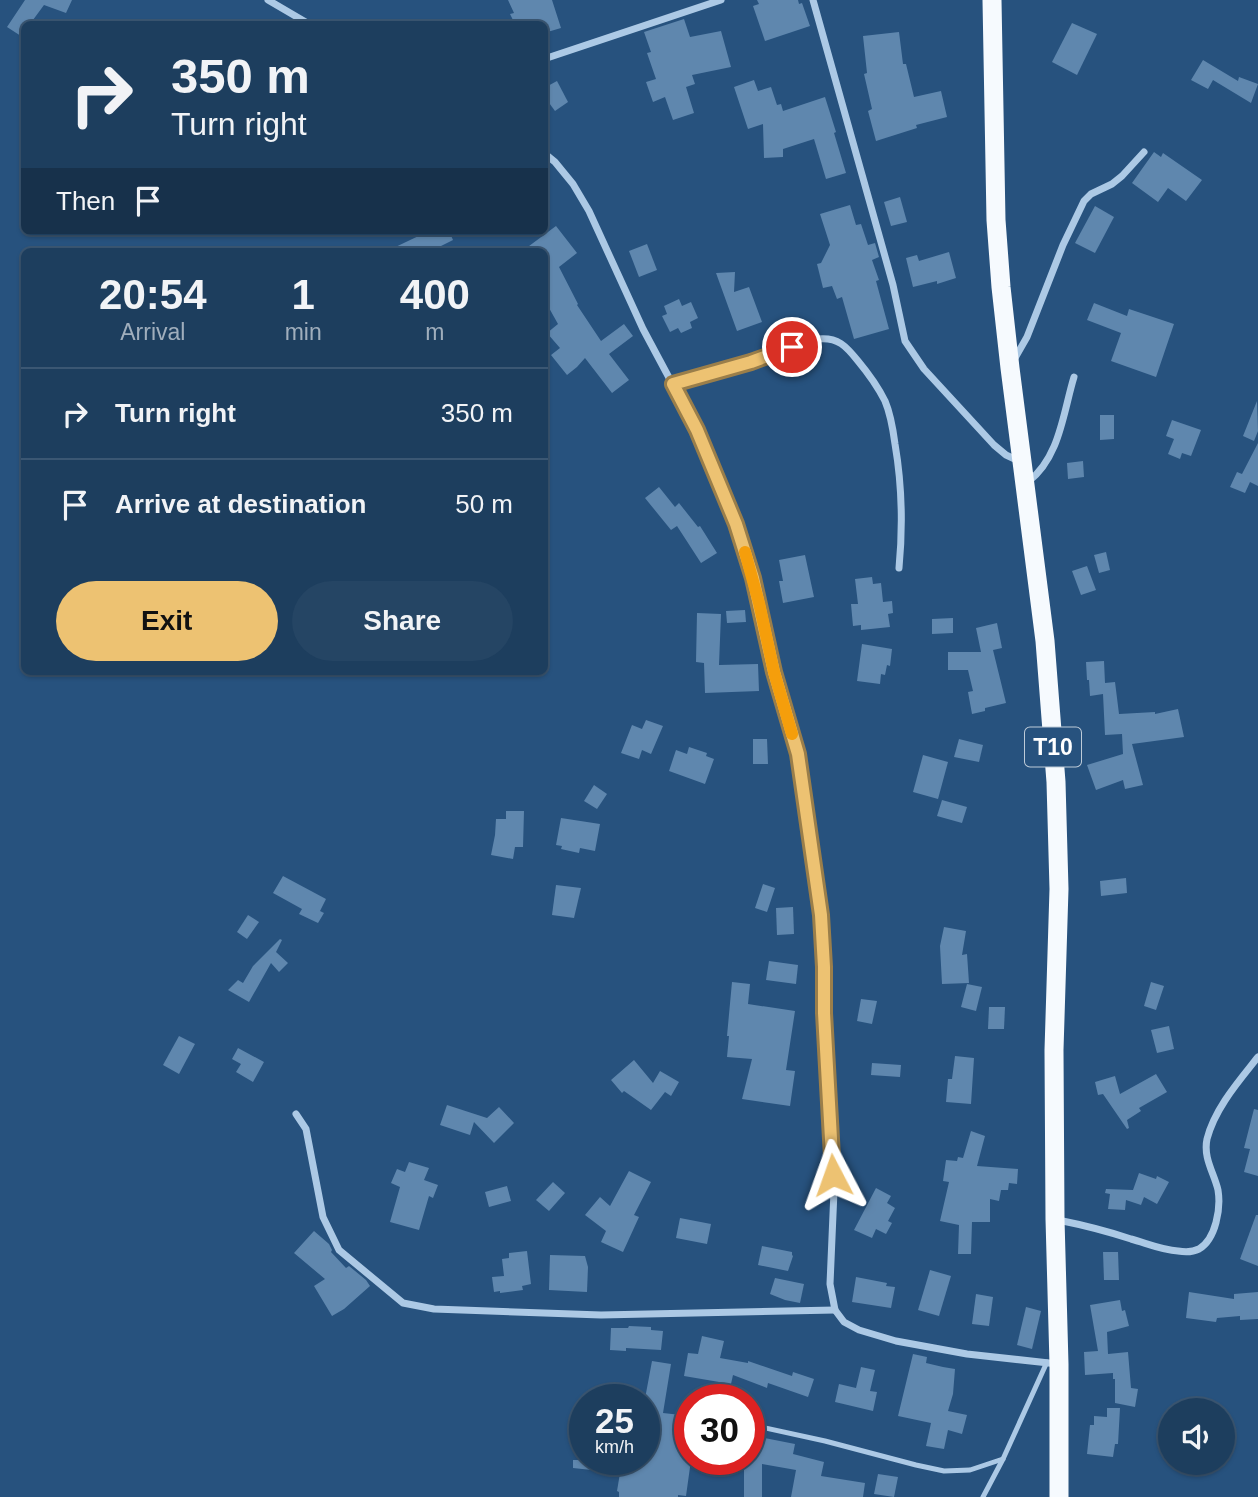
<!DOCTYPE html>
<style>
body{margin:0;font-family:Arial,sans-serif;background:#254564;color:#f1f3f6;height:100vh;display:flex;flex-direction:column;font-size:26px;white-space:nowrap}
*{box-sizing:border-box;margin:0}
p{font-size:23px;color:#a0aebc}
.icon{flex:none;width:38px;height:38px;fill:none;stroke:currentColor;stroke-width:2;stroke-linecap:round;stroke-linejoin:round}
.map{position:relative;flex:1;overflow:hidden}
.sheet{position:absolute;left:21px;top:248px;width:527px;height:427px;display:flex;flex-direction:column;background:#1d3e5e;border-radius:10px;box-shadow:0 2px 5px #0004,0 0 0 2px #3b5773}
.sheet>*{flex:none}
.guide{position:absolute;left:21px;top:21px;width:527px;height:214px;border-radius:10px;box-shadow:0 2px 5px #0004,0 0 0 2px #3b5773;background:#1d3e5e;color:#f1f3f6;overflow:hidden}
.controls{position:absolute;left:1158px;top:1398px;display:grid;gap:14px}
.controls a{display:grid;place-items:center;width:77px;height:77px;border-radius:50%;background:#1d3e5e;box-shadow:0 2px 5px #0004,0 0 0 2px #3b5773;font-size:35px}
.speed{position:absolute;left:569px;top:1384px;display:flex;gap:14px;font-size:35px;font-weight:700;text-align:center}
.speed>*{display:grid;place-content:center;width:91px;height:91px;border-radius:50%;background:#1d3e5e;box-shadow:0 2px 5px #0004,0 0 0 2px #3b5773;line-height:1}
.speed small{font-size:18px;font-weight:400}
.speed .limit{border:10px solid #d22;background:#fff;color:#111}
.pin{position:absolute;display:grid;place-items:center;width:60px;height:60px;color:#fff;margin:-30px;border:4px solid #fff;border-radius:50%;box-shadow:0 2px 7px #0007}
.me{position:absolute;width:77px;margin:-38px;rotate:356deg;stroke-linejoin:round;filter:drop-shadow(0 0 5px #0008)}
.turn{display:flex;align-items:center;gap:24px;height:147px;padding:0 35px;font-size:32px}
.turn .icon{width:91px;height:91px;stroke-width:2.5}
.turn b{display:block;font-size:49px;line-height:60px}
.then{display:flex;align-items:center;height:66px;padding:0 35px;background:#0003;gap:14px;font-size:26px}
.eta{display:flex;justify-content:space-evenly;align-items:center;height:119px;text-align:center}
.eta b{font-size:42px;font-weight:800;line-height:49px}
.cta{display:flex;gap:14px;margin-top:auto;padding:14px 35px}
.cta a{flex:1;height:80px;border-radius:42px;background:#edc272;color:#111;font-size:28px;font-weight:800;line-height:80px;text-align:center}
.cta a+a{background:#254564;color:#f1f3f6}
ul{padding:0;list-style:none}
li{display:flex;align-items:center;gap:21px;height:91px;padding:0 35px;border-top:2px solid #3b5773}
li div{flex:1}
li b{display:block;font-size:26px}
li em{font-style:normal}
.map>svg:first-child{display:block}
.building{fill:#5f87ae}
.lines{fill:none;stroke-linecap:round;stroke-linejoin:round}
.service{stroke:#acc9e5;stroke-width:5}
.minor{stroke:#acc9e5;stroke-width:7}
.trunk{stroke:#f6fafe;stroke-width:19}
.route-casing{stroke:#9a7e4a;stroke-width:18}
.route{stroke:#edc272;stroke-width:12}
.slow{stroke:#f59e0b;stroke-width:12}
.labels{text-anchor:middle;stroke-width:7;stroke-linejoin:round;paint-order:stroke}
.shield{fill:#27527e;stroke:#becbd8;stroke-width:2}
.shield-label{font-size:23px;font-weight:bold;fill:#fff}
</style>
<div class="map">
<svg width="1258" height="1497" viewBox="0 0 1258 1497">
<rect width="100%" height="100%" fill="#27527e"/>
<g class="building">
<polygon points="25,0 72,0 66,13 44,5 30,24 24,24 24,38 7,27"/>
<polygon points="508,0 552,0 561,28 544,33 544,24 515,24 510,14 514,13"/>
<polygon points="757,0 798,0 799,4 802,3 810,26 765,41 753,6 759,4"/>
<polygon points="684,19 690,37 721,31 731,67 692,75 695,84 686,87 694,113 673,120 665,97 653,102 646,82 656,79 647,53 651,52 644,32"/>
<polygon points="1072,23 1097,34 1077,75 1052,62"/>
<polygon points="899,32 903,64 906,64 914,97 941,91 947,117 916,125 917,128 876,141 868,111 872,109 864,74 867,73 863,36"/>
<polygon points="1203,60 1238,81 1239,77 1258,84 1251,103 1213,80 1208,89 1191,80"/>
<polygon points="754,80 758,91 771,87 777,105 781,104 783,111 825,97 836,132 834,133 846,173 826,179 814,139 783,149 783,157 764,158 763,124 748,129 734,87"/>
<polygon points="557,81 568,102 555,111 544,96 544,88"/>
<polygon points="1154,152 1161,157 1163,153 1202,180 1186,201 1168,188 1158,202 1132,183"/>
<polygon points="900,197 907,222 891,226 884,202"/>
<polygon points="850,205 856,225 861,224 868,245 875,243 879,257 872,260 879,280 876,281 889,329 854,339 842,297 837,299 832,286 823,288 817,264 821,263 830,245 820,214"/>
<polygon points="1095,206 1114,217 1095,253 1075,243"/>
<polygon points="556,226 577,253 559,267 578,304 577,305 601,341 624,324 633,336 609,354 629,380 612,393 585,358 577,367 567,375 551,355 560,348 547,333 558,324 544,299 544,252 521,252"/>
<polygon points="429,231 449,231 453,240 429,252 385,252"/>
<polygon points="647,244 657,270 639,277 629,251"/>
<polygon points="949,252 956,278 937,284 937,281 913,287 906,258 917,255 919,261"/>
<polygon points="735,272 734,292 749,287 762,322 737,331 716,273"/>
<polygon points="679,299 682,306 691,302 698,318 690,322 692,328 681,333 678,328 670,332 662,316 667,314 664,306"/>
<polygon points="1094,303 1127,316 1129,309 1174,324 1156,377 1111,361 1121,333 1087,320"/>
<polygon points="1257,401 1258,431 1254,441 1243,436"/>
<polygon points="1100,415 1114,415 1114,439 1100,440"/>
<polygon points="1172,420 1201,430 1191,456 1182,453 1180,459 1168,454 1174,439 1166,436"/>
<polygon points="1258,443 1258,486 1250,482 1245,493 1230,487 1237,472 1242,474"/>
<polygon points="1083,461 1084,477 1068,479 1067,463"/>
<polygon points="659,487 675,507 679,503 698,527 700,526 717,553 701,563 677,526 671,530 645,498"/>
<polygon points="1106,552 1110,570 1099,573 1094,555"/>
<polygon points="805,555 814,597 783,603 779,581 783,581 779,560"/>
<polygon points="1087,566 1096,590 1081,595 1072,571"/>
<polygon points="872,577 873,584 881,583 883,602 892,601 893,613 888,614 890,627 861,630 861,625 853,626 851,604 858,604 855,579"/>
<polygon points="745,610 746,622 727,623 726,611"/>
<polygon points="697,613 721,614 719,665 758,664 759,691 705,693 704,663 696,662"/>
<polygon points="953,618 953,633 932,634 932,619"/>
<polygon points="997,623 1002,648 993,650 1006,703 985,708 985,711 972,714 968,692 973,691 968,670 948,670 948,652 981,652 976,628"/>
<polygon points="862,644 892,649 890,666 887,665 885,675 881,674 880,684 857,681"/>
<polygon points="1104,661 1105,683 1115,682 1119,714 1155,712 1155,714 1178,709 1184,737 1132,744 1143,785 1125,789 1123,780 1096,790 1087,765 1123,754 1122,734 1105,735 1103,694 1090,696 1089,680 1087,680 1086,662"/>
<polygon points="646,720 663,726 651,754 642,750 639,759 621,753 632,725 642,729"/>
<polygon points="753,739 767,739 768,764 753,764"/>
<polygon points="959,739 983,745 979,762 954,757"/>
<polygon points="689,747 707,753 706,756 714,759 705,784 669,771 676,750 687,754"/>
<polygon points="923,755 948,762 938,799 913,792"/>
<polygon points="594,785 607,794 597,809 584,801"/>
<polygon points="942,800 967,807 962,823 937,816"/>
<polygon points="506,811 524,811 523,847 515,847 513,859 491,855 495,835 496,819 506,819"/>
<polygon points="561,818 600,824 595,851 580,848 579,853 561,849 562,846 556,845"/>
<polygon points="283,876 326,899 320,911 324,913 318,923 299,914 302,909 273,893"/>
<polygon points="1126,878 1127,893 1101,896 1100,881"/>
<polygon points="763,884 775,888 767,912 755,908"/>
<polygon points="556,885 581,888 574,918 552,915"/>
<polygon points="793,907 794,934 777,935 776,908"/>
<polygon points="248,915 259,922 247,939 237,932"/>
<polygon points="944,927 966,931 962,955 967,954 969,983 942,984 940,946"/>
<polygon points="280,939 282,940 276,952 288,963 279,972 271,963 249,1002 228,990 238,980 243,983 253,966"/>
<polygon points="769,961 798,965 796,984 766,980"/>
<polygon points="732,982 750,984 748,1004 795,1011 786,1070 795,1071 790,1106 742,1099 752,1059 727,1057 729,1036 727,1036"/>
<polygon points="1151,982 1164,986 1156,1010 1144,1006"/>
<polygon points="967,984 982,987 976,1011 961,1007"/>
<polygon points="861,999 877,1001 872,1024 857,1021"/>
<polygon points="989,1007 1005,1007 1004,1029 988,1029"/>
<polygon points="1169,1026 1174,1049 1157,1053 1151,1030"/>
<polygon points="179,1036 195,1044 179,1074 163,1065"/>
<polygon points="238,1048 264,1062 253,1082 236,1072 241,1064 232,1059"/>
<polygon points="955,1056 974,1058 971,1104 946,1102 948,1079 952,1079"/>
<polygon points="634,1060 653,1083 660,1071 679,1082 671,1096 665,1092 651,1110 624,1091 622,1093 611,1080"/>
<polygon points="872,1063 901,1065 900,1077 871,1075"/>
<polygon points="1156,1074 1167,1092 1139,1108 1141,1111 1127,1120 1129,1128 1127,1129 1103,1094 1098,1095 1095,1082 1115,1076 1120,1094"/>
<polygon points="447,1105 487,1118 499,1107 514,1123 494,1143 474,1122 470,1135 440,1125"/>
<polygon points="1254,1109 1258,1110 1258,1176 1244,1172 1250,1149 1244,1148"/>
<polygon points="971,1131 985,1136 977,1166 1018,1169 1017,1184 1009,1183 1008,1190 1001,1190 999,1201 990,1199 990,1222 972,1222 971,1254 958,1254 959,1225 940,1221 949,1182 943,1181 946,1160 957,1161 958,1157 963,1158"/>
<polygon points="409,1162 429,1168 424,1180 438,1185 433,1198 429,1196 419,1230 390,1222 400,1187 391,1183 397,1169 405,1172"/>
<polygon points="629,1171 651,1182 634,1215 639,1217 623,1252 601,1242 606,1231 585,1215 600,1197 610,1206"/>
<polygon points="1139,1173 1156,1179 1157,1176 1169,1182 1157,1204 1144,1197 1141,1205 1126,1200 1125,1210 1108,1209 1110,1194 1105,1193 1106,1189 1133,1190"/>
<polygon points="553,1182 565,1193 549,1211 536,1200"/>
<polygon points="507,1186 511,1201 489,1207 485,1192"/>
<polygon points="876,1188 891,1196 887,1203 895,1208 888,1221 892,1223 886,1234 876,1229 872,1238 854,1230"/>
<polygon points="1256,1215 1258,1215 1258,1266 1240,1259"/>
<polygon points="680,1218 711,1224 707,1244 676,1238"/>
<polygon points="314,1231 329,1244 332,1250 331,1252 346,1268 349,1266 366,1280 370,1286 344,1309 332,1316 314,1286 325,1279 294,1253"/>
<polygon points="762,1246 792,1252 792,1255 793,1256 788,1271 758,1265"/>
<polygon points="527,1251 531,1284 522,1286 523,1290 500,1293 500,1291 494,1292 492,1277 504,1276 502,1259 509,1258 509,1253"/>
<polygon points="1103,1252 1118,1252 1119,1280 1104,1280"/>
<polygon points="550,1255 585,1256 588,1267 587,1292 549,1290"/>
<polygon points="930,1270 951,1276 939,1316 918,1310"/>
<polygon points="856,1277 887,1283 886,1286 895,1287 891,1308 852,1302"/>
<polygon points="775,1278 804,1284 800,1303 785,1300 770,1294"/>
<polygon points="1189,1292 1234,1299 1234,1294 1258,1292 1258,1319 1240,1320 1240,1316 1217,1318 1216,1322 1186,1318"/>
<polygon points="976,1294 993,1297 989,1326 972,1324"/>
<polygon points="1120,1300 1122,1311 1125,1310 1129,1326 1107,1332 1108,1354 1128,1352 1131,1388 1138,1389 1135,1407 1115,1403 1115,1379 1113,1379 1113,1373 1085,1375 1084,1352 1098,1351 1090,1305"/>
<polygon points="1026,1307 1041,1311 1032,1349 1017,1345"/>
<polygon points="629,1326 651,1327 651,1330 663,1331 661,1350 626,1348 626,1351 610,1350 611,1328 628,1328"/>
<polygon points="702,1336 724,1341 720,1358 748,1363 748,1361 792,1376 793,1372 814,1379 808,1397 768,1383 767,1388 733,1375 731,1384 684,1376 688,1353 698,1354"/>
<polygon points="913,1354 927,1357 926,1363 943,1367 955,1369 953,1394 948,1411 967,1415 962,1434 948,1430 944,1449 926,1446 931,1423 898,1416"/>
<polygon points="652,1361 671,1364 663,1413 690,1416 690,1460 691,1460 686,1496 678,1495 678,1497 619,1497 619,1492 617,1491 620,1473 573,1468 573,1460 644,1460 644,1404"/>
<polygon points="861,1367 875,1370 870,1391 877,1392 873,1411 835,1402 839,1384 856,1388"/>
<polygon points="1107,1408 1120,1408 1118,1444 1115,1444 1113,1457 1087,1454 1090,1425 1094,1425 1094,1416 1107,1417"/>
<polygon points="749,1435 795,1444 793,1454 824,1462 821,1476 865,1483 863,1497 791,1497 796,1470 762,1464 762,1497 744,1497 744,1460 749,1460"/>
<polygon points="878,1474 898,1477 894,1497 874,1494"/>
</g>
<g class="lines">
<g class="service">
<polyline points="756,1426 825,1441 916,1465 944,1471 970,1470 1003,1459"/>
<polyline points="983,1497 1003,1459 1047,1362"/>
</g>
<g class="minor">
<polyline points="268,0 309,24"/>
<polyline points="813,0 893,285 905,341 924,369 994,445 1006,455 1019,461"/>
<polyline points="544,59 721,0"/>
<polyline points="544,153 555,162 573,184 589,211 643,329 697,430 720,484 736,524 748,559 774,672 798,754 821,915 824,967 824,1013 834,1191 830,1284 835,1310 844,1322 859,1330 896,1341 967,1354 1058,1364"/>
<polyline points="1015,358 1027,337 1063,245 1084,201 1091,194 1112,184 1122,176 1144,152"/>
<path d="M 673,384 L 751,362 L 818,339 C 838,337 846,346 858,361 C 868,373 878,387 885,401 C 891,415 893,429 895,444 C 902,485 903,526 899,568"/>
<path d="M 1028,482 C 1060,457 1063,413 1074,377"/>
<polyline points="296,1114 306,1129 323,1217 339,1250 403,1303 434,1309 601,1315 835,1310"/>
<path d="M 1058,1220 C 1083,1225 1107,1231 1131,1239 C 1146,1243 1162,1250 1178,1251 C 1184,1252 1193,1252 1199,1249 C 1216,1239 1221,1208 1218,1190 C 1214,1173 1203,1158 1207,1139 C 1215,1108 1239,1081 1258,1057"/>
</g>
<polyline class="trunk" points="992,0 996,220 1001,287 1010,368 1045,641 1056,782 1059,889 1054,1050 1055,1219 1059,1364 1059,1497"/>
</g>
<g class="lines">
<g class="route-casing">
<polyline id="route" points="792,347 751,362 673,384 697,430 736,524 753,578 774,672 798,754 821,915 824,967 824,1013 833,1175"/>
</g>
<use href="#route" class="route"/>
<polyline class="slow" points="745,552 759,603 774,672 792,734"/>
</g>
<g class="labels">
<rect class="shield" x="1025" y="727.5" width="56" height="39" rx="5"/>
<g class="shield-label">
<text x="1053" y="755">T10</text>
</g>
</g>
</svg>
<div class="controls">
<a><svg class="icon" aria-label="sound" viewBox="0 0 24 24"><path d="M4 9h4l5-4v14l-5-4H4zM17 9q2 3 0 6"/></svg></a>
</div>
<div class="speed"><div>25<small>km/h</small></div><div class="limit">30</div></div>
<div class="pin" style="left:792px;top:347px;background:#d93025"><svg class="icon" aria-label="arrive" viewBox="0 0 24 24"><path d="M6 21V4h12l-3 4 3 4H6"/></svg></div>
<svg class="me" style="left:833px;top:1175px" viewBox="-20 -20 40 40"><path d="M0-17L14 15 0 8-14 15z" fill="#edc272" stroke="#fff" stroke-width="4"/></svg>
<div class="guide">
<div class="turn"><svg class="icon" aria-label="right" viewBox="0 0 24 24"><path d="M7 20v-9h11M14 6l5 5-5 5"/></svg><div><b>350 m</b>Turn right</div></div>
<div class="then">Then<svg class="icon" aria-label="arrive" viewBox="0 0 24 24"><path d="M6 21V4h12l-3 4 3 4H6"/></svg></div>
</div>
<section class="sheet">
<div class="eta">
<div><b>20:54</b><p>Arrival</p></div>
<div><b>1</b><p>min</p></div>
<div><b>400</b><p>m</p></div>
</div>
<ul>
<li><svg class="icon" aria-label="right" viewBox="0 0 24 24"><path d="M7 20v-9h11M14 6l5 5-5 5"/></svg><div><b>Turn right</b></div><em>350 m</em></li>
<li><svg class="icon" aria-label="arrive" viewBox="0 0 24 24"><path d="M6 21V4h12l-3 4 3 4H6"/></svg><div><b>Arrive at destination</b></div><em>50 m</em></li>
</ul>
<div class="cta"><a>Exit</a><a>Share</a></div>
</section>
</div>
